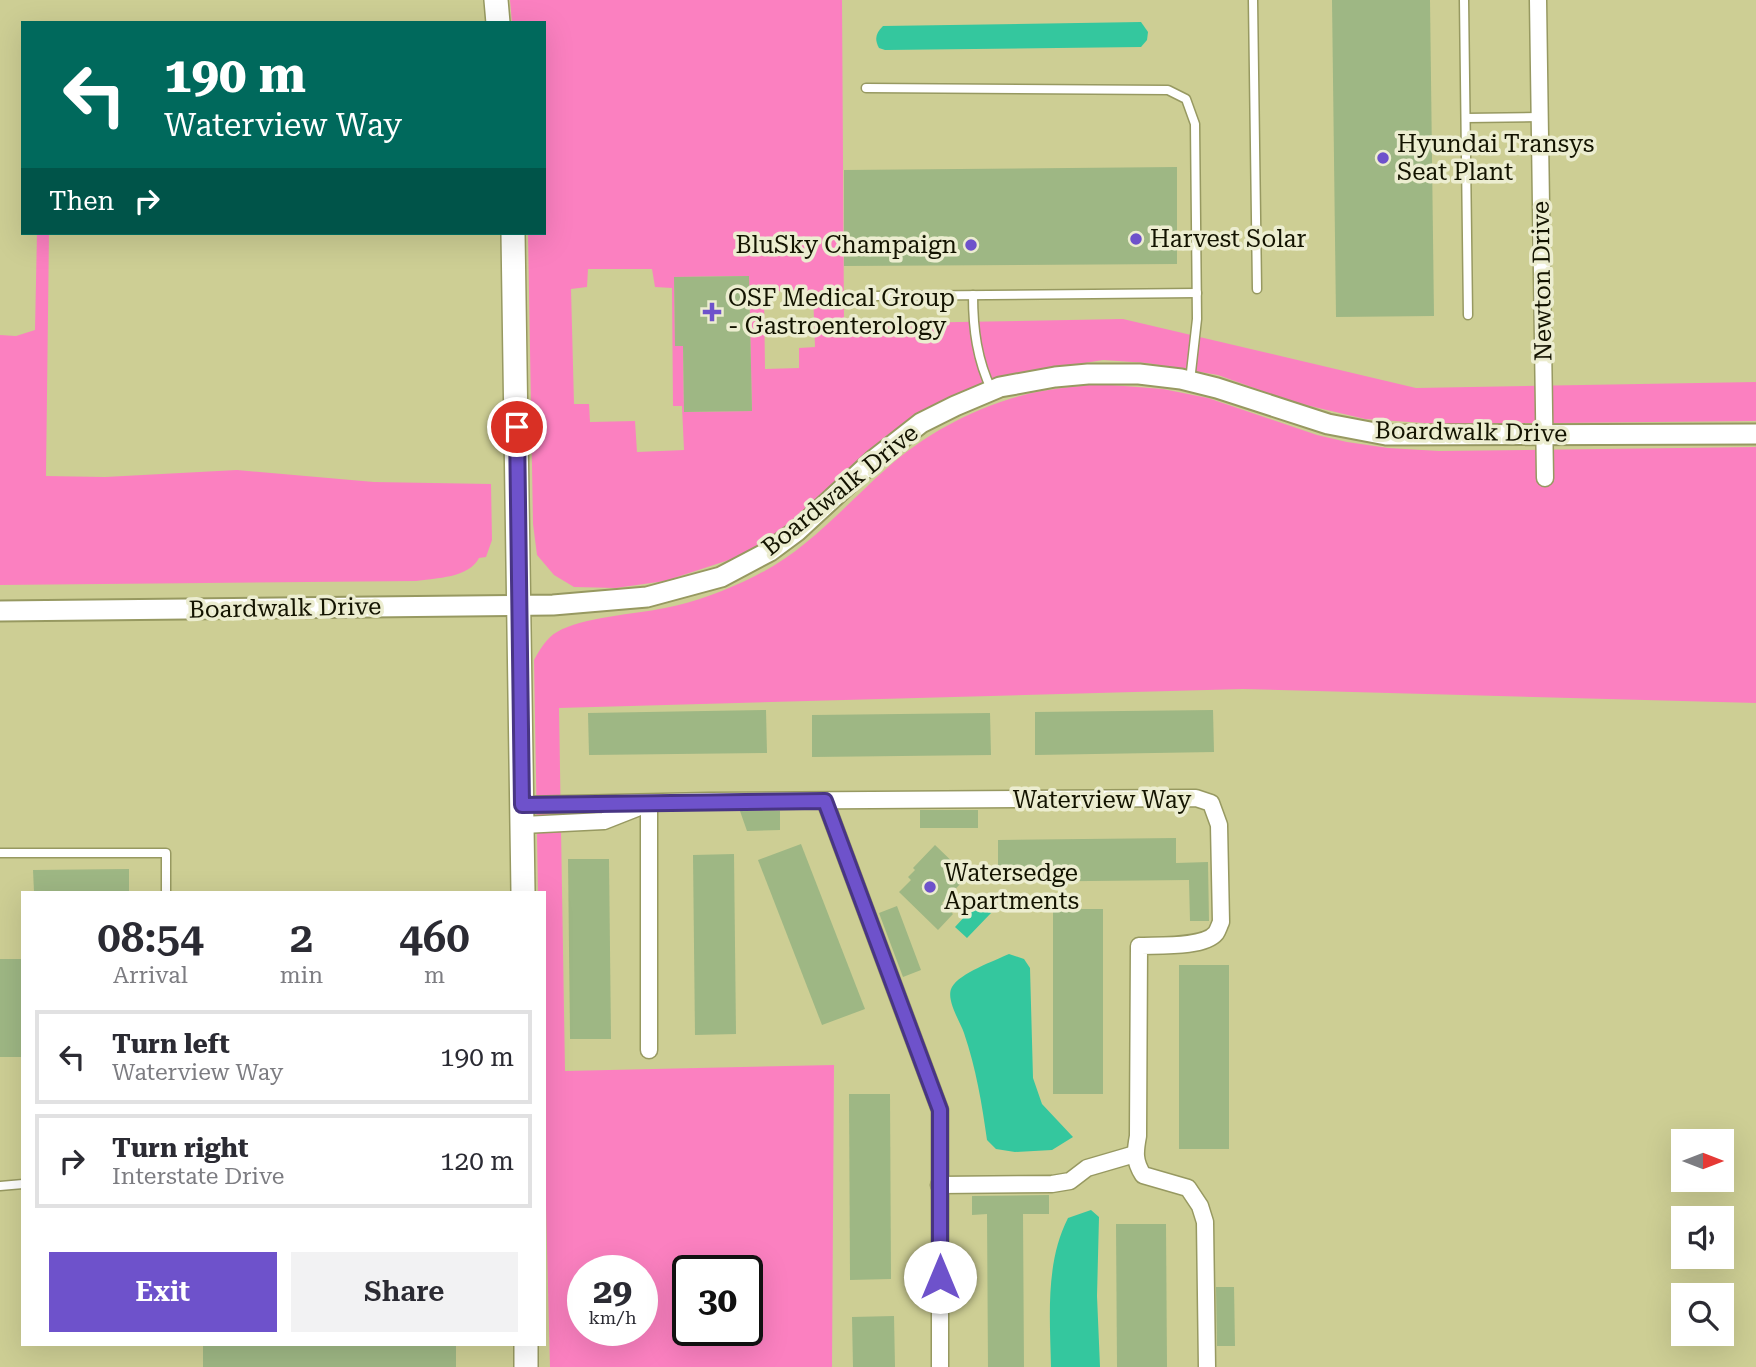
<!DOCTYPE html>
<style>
body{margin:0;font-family:"Roboto Serif",serif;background:#f2f2f3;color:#2b2b33;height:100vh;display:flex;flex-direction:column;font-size:26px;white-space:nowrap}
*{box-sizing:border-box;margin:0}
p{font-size:23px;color:#7c7c81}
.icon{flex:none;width:38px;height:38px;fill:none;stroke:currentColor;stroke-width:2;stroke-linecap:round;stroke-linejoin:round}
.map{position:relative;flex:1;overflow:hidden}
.side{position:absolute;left:21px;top:891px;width:525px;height:455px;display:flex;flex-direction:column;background:#fff;border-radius:0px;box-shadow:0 7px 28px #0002}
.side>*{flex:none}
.guide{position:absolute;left:21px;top:21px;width:525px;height:214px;border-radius:0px;box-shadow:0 7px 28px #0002;background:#00695c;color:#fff;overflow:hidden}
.needle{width:46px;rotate:90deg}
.tools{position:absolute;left:1671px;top:1129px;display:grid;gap:14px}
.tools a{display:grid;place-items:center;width:63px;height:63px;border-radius:0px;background:#fff;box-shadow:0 7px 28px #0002;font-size:35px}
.speed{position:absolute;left:567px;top:1255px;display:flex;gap:14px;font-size:35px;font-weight:700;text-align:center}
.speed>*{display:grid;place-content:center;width:91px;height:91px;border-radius:50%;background:#fff;box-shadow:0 7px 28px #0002;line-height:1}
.speed small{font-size:18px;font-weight:400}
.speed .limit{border:4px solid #111;border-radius:10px;background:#fff;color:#111}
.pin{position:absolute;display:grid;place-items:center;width:60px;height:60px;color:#fff;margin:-30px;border:4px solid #fff;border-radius:50%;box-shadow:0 2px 7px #0007}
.me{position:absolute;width:77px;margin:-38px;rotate:0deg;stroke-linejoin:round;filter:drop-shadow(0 0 5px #0008)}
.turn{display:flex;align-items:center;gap:24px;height:147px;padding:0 28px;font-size:32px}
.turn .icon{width:91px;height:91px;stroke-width:2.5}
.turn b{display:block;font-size:49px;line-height:60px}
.then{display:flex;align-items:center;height:66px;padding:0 28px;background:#0003;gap:14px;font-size:26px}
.eta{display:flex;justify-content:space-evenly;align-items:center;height:119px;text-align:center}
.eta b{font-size:42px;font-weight:600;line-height:49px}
.action{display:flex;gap:14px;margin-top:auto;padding:14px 28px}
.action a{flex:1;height:80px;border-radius:0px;background:#6e52cb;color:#fff;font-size:28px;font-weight:600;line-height:80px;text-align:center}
.action a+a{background:#f2f2f3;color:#2b2b33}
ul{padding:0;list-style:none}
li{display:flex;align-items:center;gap:21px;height:94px;margin:0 14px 10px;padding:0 14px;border:4px solid #e1e1e2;border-radius:0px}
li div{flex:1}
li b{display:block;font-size:26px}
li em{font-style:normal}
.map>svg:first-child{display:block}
.green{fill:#fb80c0;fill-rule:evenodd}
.water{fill:#34c79e}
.building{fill:#9eb784}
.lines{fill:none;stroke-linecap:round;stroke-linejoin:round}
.service-casing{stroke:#979961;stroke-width:11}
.minor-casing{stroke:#979961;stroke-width:19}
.tertiary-casing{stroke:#979961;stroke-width:23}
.secondary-casing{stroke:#979961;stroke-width:26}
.service{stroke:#fff;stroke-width:8}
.minor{stroke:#fff;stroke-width:16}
.tertiary{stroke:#fff;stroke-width:19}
.secondary{stroke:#fff;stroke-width:23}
.route-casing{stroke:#483584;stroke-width:18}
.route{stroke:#6e52cb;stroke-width:12}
.poi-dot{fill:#6e52cb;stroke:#ecedd0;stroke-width:2.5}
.labels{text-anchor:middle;stroke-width:7;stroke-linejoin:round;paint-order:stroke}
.poi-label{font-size:24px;fill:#131300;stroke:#ecedd0;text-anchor:start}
.street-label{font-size:24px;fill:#131300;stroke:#ecedd0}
</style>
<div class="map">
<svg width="1756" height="1367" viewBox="0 0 1756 1367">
<rect width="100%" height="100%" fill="#cdce94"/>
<g class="green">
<path d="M 510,0 L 842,0 L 844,324 L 1123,319 L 1416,388 L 1756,382 L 1756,421 L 1439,424 L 1365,419 L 1293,402 L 1218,375 L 1147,363 L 1103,360 L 994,378 L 923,410 L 858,460 L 816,504 L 776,535 L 741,556 L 665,581 L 616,588 L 574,587 L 554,575 L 537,555 L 533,524 L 528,233 L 544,233 L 544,23 L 512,23 ZM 588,269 L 652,269 L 655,287 L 672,288 L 673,406 L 682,406 L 684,450 L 637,452 L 635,421 L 590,422 L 589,404 L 574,404 L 571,289 L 587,287 ZM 749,276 L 752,411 L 684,412 L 683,346 L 675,346 L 674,277 ZM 776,291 L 813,292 L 815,347 L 799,348 L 799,368 L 765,369 L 764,297 L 775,297 Z"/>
<path d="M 37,233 L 49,233 L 46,476 L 105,477 L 237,470 L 374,482 L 491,484 L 492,540 L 486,557 L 479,558 C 469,578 436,578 416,581 L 0,585 L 0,335 L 16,336 L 35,330 Z"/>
<path d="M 1098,384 L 1163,389 L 1208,398 L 1317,435 L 1347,442 L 1388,448 L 1439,451 L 1756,447 L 1756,703 L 1243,689 L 559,708 L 565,1071 L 834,1065 L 832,1367 L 550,1367 L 544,1123 L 544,892 L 538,892 L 534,660 C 539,651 547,637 557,632 C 582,617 636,614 665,608 C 696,602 727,590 755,576 C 808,550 843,507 886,469 C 924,435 970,410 1020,396 C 1045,389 1072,387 1098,384 ZM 583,1270 L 642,1270 L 642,1330 L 583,1330 ZM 688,1270 L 747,1270 L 747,1330 L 688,1330 Z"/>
</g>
<g class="water">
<path d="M 1141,22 L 1148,32 L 1147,40 L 1141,47 L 885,50 L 879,48 C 874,39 876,33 883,26 Z"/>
<polygon points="979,901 988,907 987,910 991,913 967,938 955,927"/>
<path d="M 1009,954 L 1024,959 L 1030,968 L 1033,1078 L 1042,1104 L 1073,1137 L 1052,1150 L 1015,1152 L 996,1149 L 987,1140 C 982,1104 976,1068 964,1033 C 960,1021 945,999 952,987 C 960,973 994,961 1009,954 Z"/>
<path d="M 1091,1210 L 1099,1217 L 1097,1296 L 1100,1367 L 1051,1367 C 1050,1318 1045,1263 1068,1218 Z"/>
</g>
<g class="building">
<polygon points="1332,0 1430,0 1434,316 1336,317"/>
<polygon points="1177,167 1177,264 844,266 844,170"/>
<polygon points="749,276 752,411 684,412 683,346 675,346 674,277"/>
<polygon points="766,710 767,753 589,755 588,713"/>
<polygon points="1213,710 1214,752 1035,755 1035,712"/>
<polygon points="990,713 991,755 812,757 812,715"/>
<rect x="920" y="810" width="58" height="18"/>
<polygon points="740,811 780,811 780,830 747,831"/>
<polygon points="1176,838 1176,863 1208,862 1209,921 1190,921 1189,880 998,882 998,840"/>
<polygon points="801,844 865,1009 822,1025 758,860"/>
<polygon points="935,845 961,870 955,876 962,882 942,903 953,914 938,930 899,892 911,880 908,877 915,870 913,868"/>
<polygon points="734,854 736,1034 695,1035 693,855"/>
<polygon points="568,859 609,859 611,1039 570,1039"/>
<polygon points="129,869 129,892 34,892 33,870"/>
<polygon points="897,906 921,970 903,977 879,913"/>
<rect x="1053" y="909" width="50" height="185"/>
<rect x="0" y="959" width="23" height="98"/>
<rect x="1179" y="965" width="50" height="184"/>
<polygon points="849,1094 890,1094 891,1279 850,1280"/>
<polygon points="1049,1195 1049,1214 1023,1214 1024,1367 988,1367 987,1214 972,1215 972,1196"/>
<polygon points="1116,1224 1166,1224 1167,1367 1117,1367"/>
<polygon points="1216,1287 1234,1287 1235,1346 1217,1346"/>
<polygon points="894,1316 895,1367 853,1367 852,1317"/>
<rect x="203" y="1344" width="253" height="23"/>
</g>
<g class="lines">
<g class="service-casing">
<g id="service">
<polyline points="1253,0 1257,289"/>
<polyline points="1464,0 1468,315"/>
<polyline points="866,88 1168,90 1186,99 1195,124 1197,319 1190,381"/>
<polyline points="1466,118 1539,117"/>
<path d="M 973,295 C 973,329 977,360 992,391"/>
<polyline points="871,296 1197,293"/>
<polyline points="0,853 166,853 166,892"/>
<polyline points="0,1186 23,1184"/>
</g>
</g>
<g class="minor-casing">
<g id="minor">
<polyline points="1538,0 1545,478"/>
<polyline points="825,801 940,1110 940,1367"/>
<path d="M 522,805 L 709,801 L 1196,798 L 1211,803 L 1219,825 L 1221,922 C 1219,926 1218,930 1216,933 C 1204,948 1157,945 1139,946 L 1138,1136 C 1135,1152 1134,1161 1143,1175 L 1188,1188 L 1200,1206 L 1205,1222 L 1207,1367"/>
<polyline points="523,825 604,821 637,808"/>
<polyline points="649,1050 649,804"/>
<polyline points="939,1185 1052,1184 1070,1181 1087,1168 1135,1154"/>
</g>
</g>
<g class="tertiary-casing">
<polyline id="tertiary" points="0,611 553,605 647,597 721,577 770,551 797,531 875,459 921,423 955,406 1000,387 1055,377 1088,374 1139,374 1181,379 1217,388 1328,424 1386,435 1756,434"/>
</g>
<g class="secondary-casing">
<g id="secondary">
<polyline points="496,0 498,23"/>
<polyline points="513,233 523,892"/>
<polyline points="526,1344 526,1367"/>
</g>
</g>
<use href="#service" class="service"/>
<use href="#minor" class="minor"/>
<use href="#tertiary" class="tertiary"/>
<use href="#secondary" class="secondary"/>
</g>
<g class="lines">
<g class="route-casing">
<polyline id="route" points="517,427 522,805 825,801 940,1110 940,1277"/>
</g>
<use href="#route" class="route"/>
</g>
<g class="poi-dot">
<circle cx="1383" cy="158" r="7"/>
<circle cx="1136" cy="239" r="7"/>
<circle cx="971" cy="245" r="7"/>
<path d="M708.5 301.5h7v7h7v7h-7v7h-7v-7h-7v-7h7z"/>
<circle cx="930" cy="887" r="7"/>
</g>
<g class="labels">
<g class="poi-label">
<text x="1397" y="152">Hyundai Transys<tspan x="1397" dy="28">Seat Plant</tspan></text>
<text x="1150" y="247">Harvest Solar</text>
<text x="957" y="253" text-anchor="end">BluSky Champaign</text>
<text x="728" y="306">OSF Medical Group<tspan x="728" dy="28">- Gastroenterology</tspan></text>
<text x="944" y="881">Watersedge<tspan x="944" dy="28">Apartments</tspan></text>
</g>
<g class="street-label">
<text transform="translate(1542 281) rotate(-91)" y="8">Newton Drive</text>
<text transform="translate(1471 432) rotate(1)" y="8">Boardwalk Drive</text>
<text transform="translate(840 490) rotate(-39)" y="8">Boardwalk Drive</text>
<text transform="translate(285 608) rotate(-1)" y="8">Boardwalk Drive</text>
<text x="1102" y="808">Waterview Way</text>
</g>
</g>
</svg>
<div class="tools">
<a><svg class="needle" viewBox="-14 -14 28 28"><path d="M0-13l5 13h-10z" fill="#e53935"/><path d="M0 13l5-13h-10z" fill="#7c7c81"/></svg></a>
<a><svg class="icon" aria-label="sound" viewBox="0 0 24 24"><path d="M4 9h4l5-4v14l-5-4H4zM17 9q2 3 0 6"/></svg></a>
<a><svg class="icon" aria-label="search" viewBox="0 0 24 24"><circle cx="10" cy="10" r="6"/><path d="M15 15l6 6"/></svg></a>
</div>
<div class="speed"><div>29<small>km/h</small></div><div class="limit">30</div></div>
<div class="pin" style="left:517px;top:427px;background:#d93025"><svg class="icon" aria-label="arrive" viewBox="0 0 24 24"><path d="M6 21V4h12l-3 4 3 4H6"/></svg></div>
<svg class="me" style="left:940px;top:1277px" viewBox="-20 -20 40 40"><circle r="19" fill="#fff"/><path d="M0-13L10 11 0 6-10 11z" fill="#6e52cb"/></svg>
<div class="guide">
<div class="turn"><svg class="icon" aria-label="left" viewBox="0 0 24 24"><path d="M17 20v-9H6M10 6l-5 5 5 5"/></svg><div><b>190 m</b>Waterview Way</div></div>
<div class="then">Then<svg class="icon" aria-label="right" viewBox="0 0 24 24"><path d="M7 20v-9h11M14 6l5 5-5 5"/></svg></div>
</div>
<section class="side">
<div class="eta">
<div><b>08:54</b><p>Arrival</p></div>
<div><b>2</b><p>min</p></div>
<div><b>460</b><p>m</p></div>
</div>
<ul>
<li><svg class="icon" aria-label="left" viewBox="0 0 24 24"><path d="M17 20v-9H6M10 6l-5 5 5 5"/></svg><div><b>Turn left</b><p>Waterview Way</p></div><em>190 m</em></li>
<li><svg class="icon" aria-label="right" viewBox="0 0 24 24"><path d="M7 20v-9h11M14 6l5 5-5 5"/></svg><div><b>Turn right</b><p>Interstate Drive</p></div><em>120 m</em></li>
</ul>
<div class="action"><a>Exit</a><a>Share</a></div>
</section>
</div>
